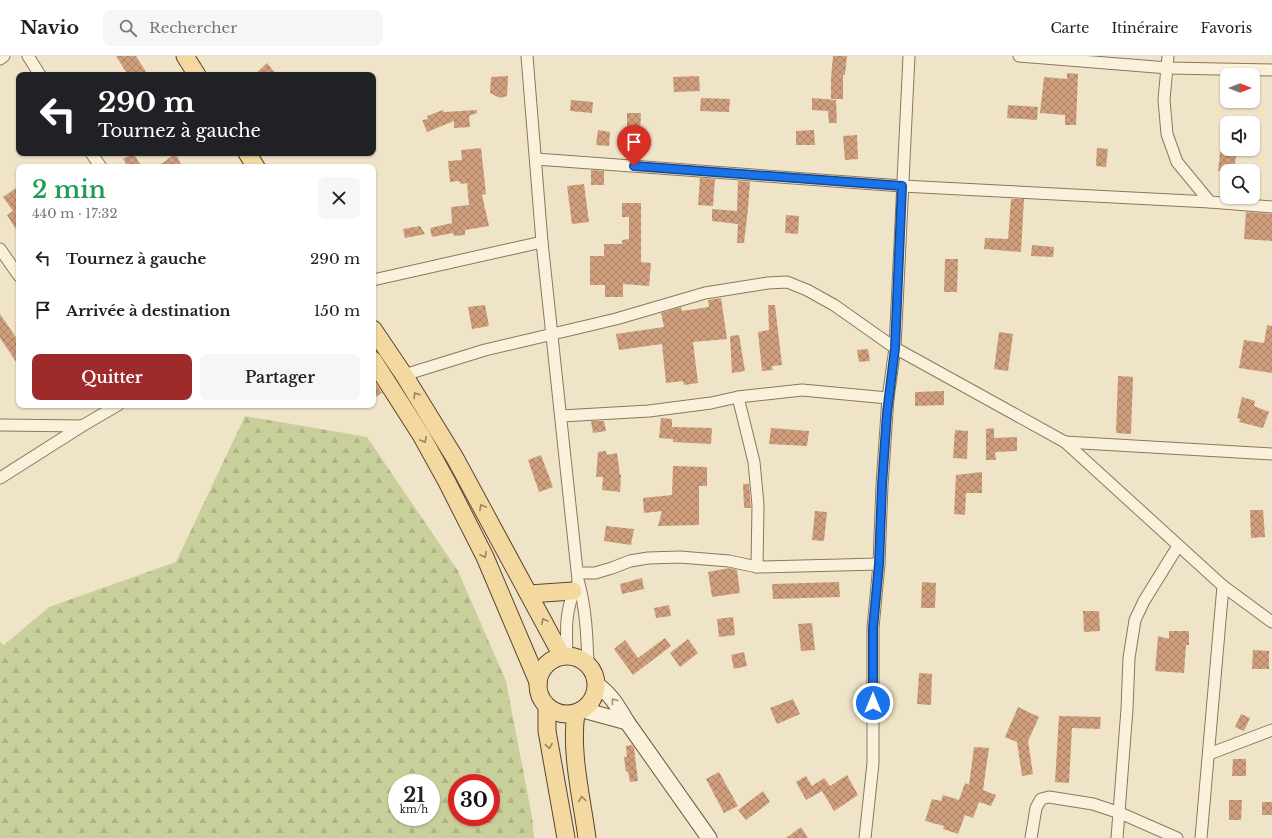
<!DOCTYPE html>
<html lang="fr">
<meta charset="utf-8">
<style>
body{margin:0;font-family:"Libre Baskerville",serif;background:#f6f6f6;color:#222;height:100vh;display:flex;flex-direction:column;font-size:15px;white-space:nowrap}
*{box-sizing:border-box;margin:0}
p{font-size:13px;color:#767676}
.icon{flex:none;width:22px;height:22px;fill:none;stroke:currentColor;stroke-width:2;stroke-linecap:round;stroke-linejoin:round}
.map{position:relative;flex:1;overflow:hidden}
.drawer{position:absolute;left:16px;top:108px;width:360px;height:244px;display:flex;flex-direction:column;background:#fff;border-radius:8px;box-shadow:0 1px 3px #0004}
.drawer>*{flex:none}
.banner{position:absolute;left:16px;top:16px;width:360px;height:84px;border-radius:8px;box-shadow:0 1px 3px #0004;background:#202124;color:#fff;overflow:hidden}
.needle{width:26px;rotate:90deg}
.tools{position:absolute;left:1220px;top:12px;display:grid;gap:8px}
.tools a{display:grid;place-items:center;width:40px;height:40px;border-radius:8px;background:#fff;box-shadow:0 1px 3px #0004;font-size:20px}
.speed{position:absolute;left:388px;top:718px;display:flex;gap:8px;font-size:20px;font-weight:700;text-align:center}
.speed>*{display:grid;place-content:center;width:52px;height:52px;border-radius:50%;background:#fff;box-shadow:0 1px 3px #0004;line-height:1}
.speed small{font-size:10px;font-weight:400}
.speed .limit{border:6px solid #d22;background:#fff;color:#111}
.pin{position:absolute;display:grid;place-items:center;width:34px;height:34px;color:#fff;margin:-41px -17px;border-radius:50% 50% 50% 0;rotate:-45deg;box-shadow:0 0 4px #0007}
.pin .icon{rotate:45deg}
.me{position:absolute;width:44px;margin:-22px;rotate:0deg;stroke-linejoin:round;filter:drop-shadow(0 0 3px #0008)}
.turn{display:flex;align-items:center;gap:14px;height:84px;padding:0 16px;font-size:18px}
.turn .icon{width:52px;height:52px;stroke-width:2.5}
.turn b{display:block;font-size:28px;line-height:34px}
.round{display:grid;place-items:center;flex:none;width:42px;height:42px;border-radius:8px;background:#f6f6f6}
.headline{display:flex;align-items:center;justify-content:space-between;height:68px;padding:0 16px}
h1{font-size:24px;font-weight:600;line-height:30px;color:#1e9e55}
.cta{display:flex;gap:8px;margin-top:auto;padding:8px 16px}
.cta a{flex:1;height:46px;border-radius:8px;background:#9e2a2b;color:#fff;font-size:16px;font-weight:600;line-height:46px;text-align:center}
.cta a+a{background:#f6f6f6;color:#222}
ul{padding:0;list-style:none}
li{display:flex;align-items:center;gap:12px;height:52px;padding:0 16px}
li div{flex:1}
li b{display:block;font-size:15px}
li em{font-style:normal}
header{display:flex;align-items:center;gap:24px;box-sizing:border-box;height:56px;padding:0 20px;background:#fff;border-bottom:1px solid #e0e0e0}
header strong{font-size:19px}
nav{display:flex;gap:22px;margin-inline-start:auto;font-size:14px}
.search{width:280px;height:36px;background:#f6f6f6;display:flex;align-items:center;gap:10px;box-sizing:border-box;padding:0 14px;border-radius:8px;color:#767676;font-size:15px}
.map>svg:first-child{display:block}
.forest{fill:url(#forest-firs);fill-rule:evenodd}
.building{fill:url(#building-cross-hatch)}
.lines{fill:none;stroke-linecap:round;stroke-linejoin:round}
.minor-casing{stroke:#8d765c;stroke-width:13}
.secondary-casing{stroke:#6f573f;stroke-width:17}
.primary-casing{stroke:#5b4430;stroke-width:19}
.minor{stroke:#faf1dc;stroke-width:11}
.secondary{stroke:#faf1dc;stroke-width:15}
.primary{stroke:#f3d9a0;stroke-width:17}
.oneway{stroke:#988460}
.oneway2{stroke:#9c907e}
.route-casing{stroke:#114b97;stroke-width:10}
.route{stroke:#1a73e8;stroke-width:7}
</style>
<header>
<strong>Navio</strong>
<div class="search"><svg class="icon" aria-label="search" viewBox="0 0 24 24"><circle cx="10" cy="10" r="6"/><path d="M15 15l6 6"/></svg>Rechercher</div>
<nav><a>Carte</a><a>Itinéraire</a><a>Favoris</a></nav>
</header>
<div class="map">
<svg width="1272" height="782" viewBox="0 0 1272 782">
<defs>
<pattern id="forest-firs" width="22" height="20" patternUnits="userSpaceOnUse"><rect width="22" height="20" fill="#c9cf9b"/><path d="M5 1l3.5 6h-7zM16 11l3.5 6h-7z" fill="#aeb285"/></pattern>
<pattern id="building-cross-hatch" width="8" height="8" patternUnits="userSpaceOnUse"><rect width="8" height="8" fill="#cf9f7d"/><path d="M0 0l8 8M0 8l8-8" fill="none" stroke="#a98266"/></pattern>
</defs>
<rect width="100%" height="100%" fill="#f0e4c8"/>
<path class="forest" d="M 245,360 L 367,381 L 458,515 L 506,625 L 532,761 L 534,782 L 0,782 L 0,586 L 4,589 L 49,551 L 176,506 ZM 397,727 L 431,727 L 431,761 L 397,761 ZM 457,727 L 491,727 L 491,761 L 457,761 Z"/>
<g class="building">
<polygon points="116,0 136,0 148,19 128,19"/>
<polygon points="833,0 847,0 845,19 843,19 843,43 831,43 831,22"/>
<polygon points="267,7 277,19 254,19"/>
<polygon points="1067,17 1078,18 1076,69 1065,69 1065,59 1040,57 1044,21 1067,23"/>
<polygon points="508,20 507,40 500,42 490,37 491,21"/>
<polygon points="699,20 700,35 674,36 673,21"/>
<polygon points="701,42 730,43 729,56 700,55"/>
<polygon points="812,42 836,44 837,67 829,67 828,55 812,54"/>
<polygon points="571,44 593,46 592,57 570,55"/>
<polygon points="1008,49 1038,51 1037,64 1007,62"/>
<polygon points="443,54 444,56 477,54 477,57 469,60 470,71 454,72 454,65 427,76 422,64 428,63 427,60"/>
<polygon points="627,57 641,57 640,79 627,78"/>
<polygon points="598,74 610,76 609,90 596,89"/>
<polygon points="814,74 815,89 796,89 796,75"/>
<polygon points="857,79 858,103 845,104 843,80"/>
<polygon points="481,92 486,138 482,139 489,170 465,174 465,179 454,180 453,177 432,181 430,172 452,167 451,151 469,149 467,127 461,128 459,125 450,126 448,105 462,104 461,94"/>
<polygon points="1097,92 1108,93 1106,111 1096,110"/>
<polygon points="1233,93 1237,93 1234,115 1218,115 1220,96"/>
<polygon points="133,97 142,111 128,111 123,103"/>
<polygon points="175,98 181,107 175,111 157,111"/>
<polygon points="591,114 604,115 604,129 591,129"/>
<polygon points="700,122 715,123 713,150 698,149"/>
<polygon points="738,125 750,126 748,153 744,187 737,187 738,168 712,165 712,153 737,155"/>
<polygon points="584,128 589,166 572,168 567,130"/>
<polygon points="19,130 19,178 7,159 13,155 3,141"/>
<polygon points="1011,143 1024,143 1021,196 984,193 985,182 1008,183"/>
<polygon points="622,147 641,147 641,206 651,207 649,230 623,228 623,241 605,241 605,229 590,229 590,200 604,200 604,188 622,188 622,184 629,183 629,161 622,161"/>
<polygon points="1246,156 1272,158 1272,185 1244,183"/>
<polygon points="786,159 799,160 798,178 785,177"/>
<polygon points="420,170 425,178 405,182 403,173"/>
<polygon points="1032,189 1054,191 1053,201 1031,200"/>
<polygon points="945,203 958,203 957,236 944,236"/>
<polygon points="721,242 727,283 693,286 698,327 684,329 683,325 666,327 662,288 619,294 616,278 664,271 661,257 681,251 682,255 709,251 708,244"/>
<polygon points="485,249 489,270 472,273 468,251"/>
<polygon points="768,249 775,249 782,309 772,310 773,314 762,315 758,276 769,274"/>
<polygon points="0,258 19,286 19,310 0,282"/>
<polygon points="1267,269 1272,270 1272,317 1239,312 1244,284 1264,287"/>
<polygon points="999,276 1013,278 1008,315 994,313"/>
<polygon points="739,279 745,315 732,317 730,280"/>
<polygon points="868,293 870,305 859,306 857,294"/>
<polygon points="1118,320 1133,321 1131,378 1116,377"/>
<polygon points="373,323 382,337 376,341 373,335"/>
<polygon points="944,335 944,349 915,350 915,336"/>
<polygon points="1242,341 1255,345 1254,350 1269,356 1263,372 1239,366 1240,363 1237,362"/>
<polygon points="661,362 672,363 672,371 712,372 711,388 673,386 673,383 659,382"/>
<polygon points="591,365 604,365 606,375 593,377"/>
<polygon points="771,372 809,375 807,390 769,388"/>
<polygon points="994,372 994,382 1017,381 1017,395 995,396 996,404 986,404 986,373"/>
<polygon points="955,374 968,375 967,403 953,402"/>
<polygon points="606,395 607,399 617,397 620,419 621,419 620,436 602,434 603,421 596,421 598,396"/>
<polygon points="541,399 553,431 539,436 528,404"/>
<polygon points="673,410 707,411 707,430 699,430 699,469 658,470 662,455 644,457 643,442 672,439"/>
<polygon points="982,416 982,437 966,437 965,459 954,458 956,419"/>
<polygon points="743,428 749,428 751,452 744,452"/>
<polygon points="1250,454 1263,454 1265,481 1251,482"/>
<polygon points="815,455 827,456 824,485 812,484"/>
<polygon points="606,470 634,473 631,489 604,485"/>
<polygon points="730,512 737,514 740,537 712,541 708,516"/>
<polygon points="642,522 644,533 622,538 620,528"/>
<polygon points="839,526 840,541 773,543 772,528"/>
<polygon points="922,526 936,527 935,552 921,552"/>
<polygon points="669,549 671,560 656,562 654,552"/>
<polygon points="1083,555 1099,555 1100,575 1084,576"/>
<polygon points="733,561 735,579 719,581 717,563"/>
<polygon points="812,567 815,594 801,595 798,568"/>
<polygon points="1169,575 1189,575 1189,589 1186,589 1184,617 1155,615 1158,580 1169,583"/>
<polygon points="665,582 671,590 633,619 614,593 625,584 638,602"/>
<polygon points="688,583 698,597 680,611 670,597"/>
<polygon points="1253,594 1269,595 1269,613 1252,613"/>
<polygon points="744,596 747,610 734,613 731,599"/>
<polygon points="919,617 932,618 931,649 917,648"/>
<polygon points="793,643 800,658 777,668 770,652"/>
<polygon points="1018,651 1039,661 1028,685 1033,718 1022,720 1017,686 1005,681"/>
<polygon points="1241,658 1250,662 1244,675 1235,671"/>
<polygon points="1059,660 1101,661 1100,673 1072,672 1069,727 1055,726"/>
<polygon points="632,689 634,692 638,725 630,726 628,715 626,716 624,701 627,701 626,690"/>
<polygon points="974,691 989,692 983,734 996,739 991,750 979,746 973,762 965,759 958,778 943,773 944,770 925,765 932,743 941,745 943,739 959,744 965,727 969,729"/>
<polygon points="1233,703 1246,703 1246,720 1232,720"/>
<polygon points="719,716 738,750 724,757 706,723"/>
<polygon points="847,719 858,739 834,755 822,735 806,744 796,726 806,720 812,730 824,722 830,730"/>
<polygon points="763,735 770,746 746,764 738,754"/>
<polygon points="1229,744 1242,744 1241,764 1229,764"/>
<rect x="1262" y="746" width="10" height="13"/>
<polygon points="801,771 808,782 786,782"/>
</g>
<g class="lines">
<g class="minor-casing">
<g id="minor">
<polyline points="28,0 40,19"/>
<path d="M 527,0 L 542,186 L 578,524 C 586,552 587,580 588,608"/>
<polyline points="1019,0 1168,12 1272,14"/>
<polyline points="1168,0 1164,44 1167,78 1177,106 1210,146"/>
<polyline points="0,3 4,0"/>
<polyline points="91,97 101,111"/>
<polyline points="536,103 902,130 1210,146 1272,151"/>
<polyline points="0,193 19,220"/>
<polyline points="373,224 542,186"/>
<polyline points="404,319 485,294 616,263 705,237 768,227 787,226 807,234 834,249 895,292 1065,386 1223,530 1272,566"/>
<polyline points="738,341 754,406 758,449 757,511"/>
<polyline points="561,360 649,355 711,347 738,341 802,334 888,342"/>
<polyline points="0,369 82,370"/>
<polyline points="1065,386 1272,398"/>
<polyline points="0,422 82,370 118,349"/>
<polyline points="578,517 595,517 612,512 630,505 648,502 680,501 729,505 757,511 879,508"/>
<path d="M 567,599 C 566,573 565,555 576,530"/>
<polyline points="1209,698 1272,674"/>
<polyline points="865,782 873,707 873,572 879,508 882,429 888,342 895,292 909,0"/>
<polyline points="1031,782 1036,752 1041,743 1049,741 1093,748 1120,757 1177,782"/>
<polyline points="1117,782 1127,653 1129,602 1135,564 1144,545 1178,490"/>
<polyline points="1201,782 1223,530"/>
</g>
</g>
<g class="secondary-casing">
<g id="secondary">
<path d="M 596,628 C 611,638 618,651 627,666 L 709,782"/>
<polyline points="583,654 627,666"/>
</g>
</g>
<g class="primary-casing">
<g id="primary">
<polyline points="185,0 197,19"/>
<polyline points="247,97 256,111"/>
<polyline points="373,273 404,319 455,402 562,600"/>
<polyline points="373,304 421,379 447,426 485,501 538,626"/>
<polyline points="529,538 573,535"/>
<circle cx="567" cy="629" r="29"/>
<polyline points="547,651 547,675 566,782"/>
<path d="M 576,657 C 570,696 582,744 587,782"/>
</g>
</g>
<use href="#minor" class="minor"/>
<use href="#secondary" class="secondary"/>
<use href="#primary" class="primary"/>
</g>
<defs><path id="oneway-chevron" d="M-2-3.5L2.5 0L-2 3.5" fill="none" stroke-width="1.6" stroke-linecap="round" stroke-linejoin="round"/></defs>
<g class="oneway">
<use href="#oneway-chevron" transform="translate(416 339) rotate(-122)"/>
<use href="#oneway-chevron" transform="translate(424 384) rotate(61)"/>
<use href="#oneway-chevron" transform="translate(482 451) rotate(-119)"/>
<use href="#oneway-chevron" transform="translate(484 499) rotate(64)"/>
<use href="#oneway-chevron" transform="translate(544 565) rotate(-118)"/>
<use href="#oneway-chevron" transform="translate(549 690) rotate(81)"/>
<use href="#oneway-chevron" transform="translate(582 743) rotate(-98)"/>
</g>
<use class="oneway2" href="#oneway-chevron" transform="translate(614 645) rotate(-127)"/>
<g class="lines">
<g class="route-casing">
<polyline id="route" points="634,110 902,130 895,292 887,357 882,429 879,508 873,572 873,647"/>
</g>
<use href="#route" class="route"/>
</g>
</svg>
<div class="tools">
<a><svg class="needle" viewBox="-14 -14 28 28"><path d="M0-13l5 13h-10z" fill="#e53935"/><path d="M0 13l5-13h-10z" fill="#767676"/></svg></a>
<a><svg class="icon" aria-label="sound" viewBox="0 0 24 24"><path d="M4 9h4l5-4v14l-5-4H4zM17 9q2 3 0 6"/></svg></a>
<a><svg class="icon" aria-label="search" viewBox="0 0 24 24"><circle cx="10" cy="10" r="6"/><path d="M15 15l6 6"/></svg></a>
</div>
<div class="speed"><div>21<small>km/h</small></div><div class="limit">30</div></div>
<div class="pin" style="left:634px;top:110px;background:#d93025"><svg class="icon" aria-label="arrive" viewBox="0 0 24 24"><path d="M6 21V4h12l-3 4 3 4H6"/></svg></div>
<svg class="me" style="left:873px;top:647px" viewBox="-20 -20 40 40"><circle r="17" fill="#1a73e8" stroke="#fff" stroke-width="3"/><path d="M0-11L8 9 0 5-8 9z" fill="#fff"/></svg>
<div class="banner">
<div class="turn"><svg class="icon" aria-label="left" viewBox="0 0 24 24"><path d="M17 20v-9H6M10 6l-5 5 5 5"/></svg><div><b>290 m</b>Tournez à gauche</div></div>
</div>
<section class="drawer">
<div class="headline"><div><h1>2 min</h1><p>440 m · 17:32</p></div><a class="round"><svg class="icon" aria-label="close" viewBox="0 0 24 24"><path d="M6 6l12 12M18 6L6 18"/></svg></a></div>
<ul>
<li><svg class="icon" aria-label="left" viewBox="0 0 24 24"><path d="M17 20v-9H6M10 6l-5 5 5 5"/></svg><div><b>Tournez à gauche</b></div><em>290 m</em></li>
<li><svg class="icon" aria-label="arrive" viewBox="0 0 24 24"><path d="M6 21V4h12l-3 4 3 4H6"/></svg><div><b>Arrivée à destination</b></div><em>150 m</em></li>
</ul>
<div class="cta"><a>Quitter</a><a>Partager</a></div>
</section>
</div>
